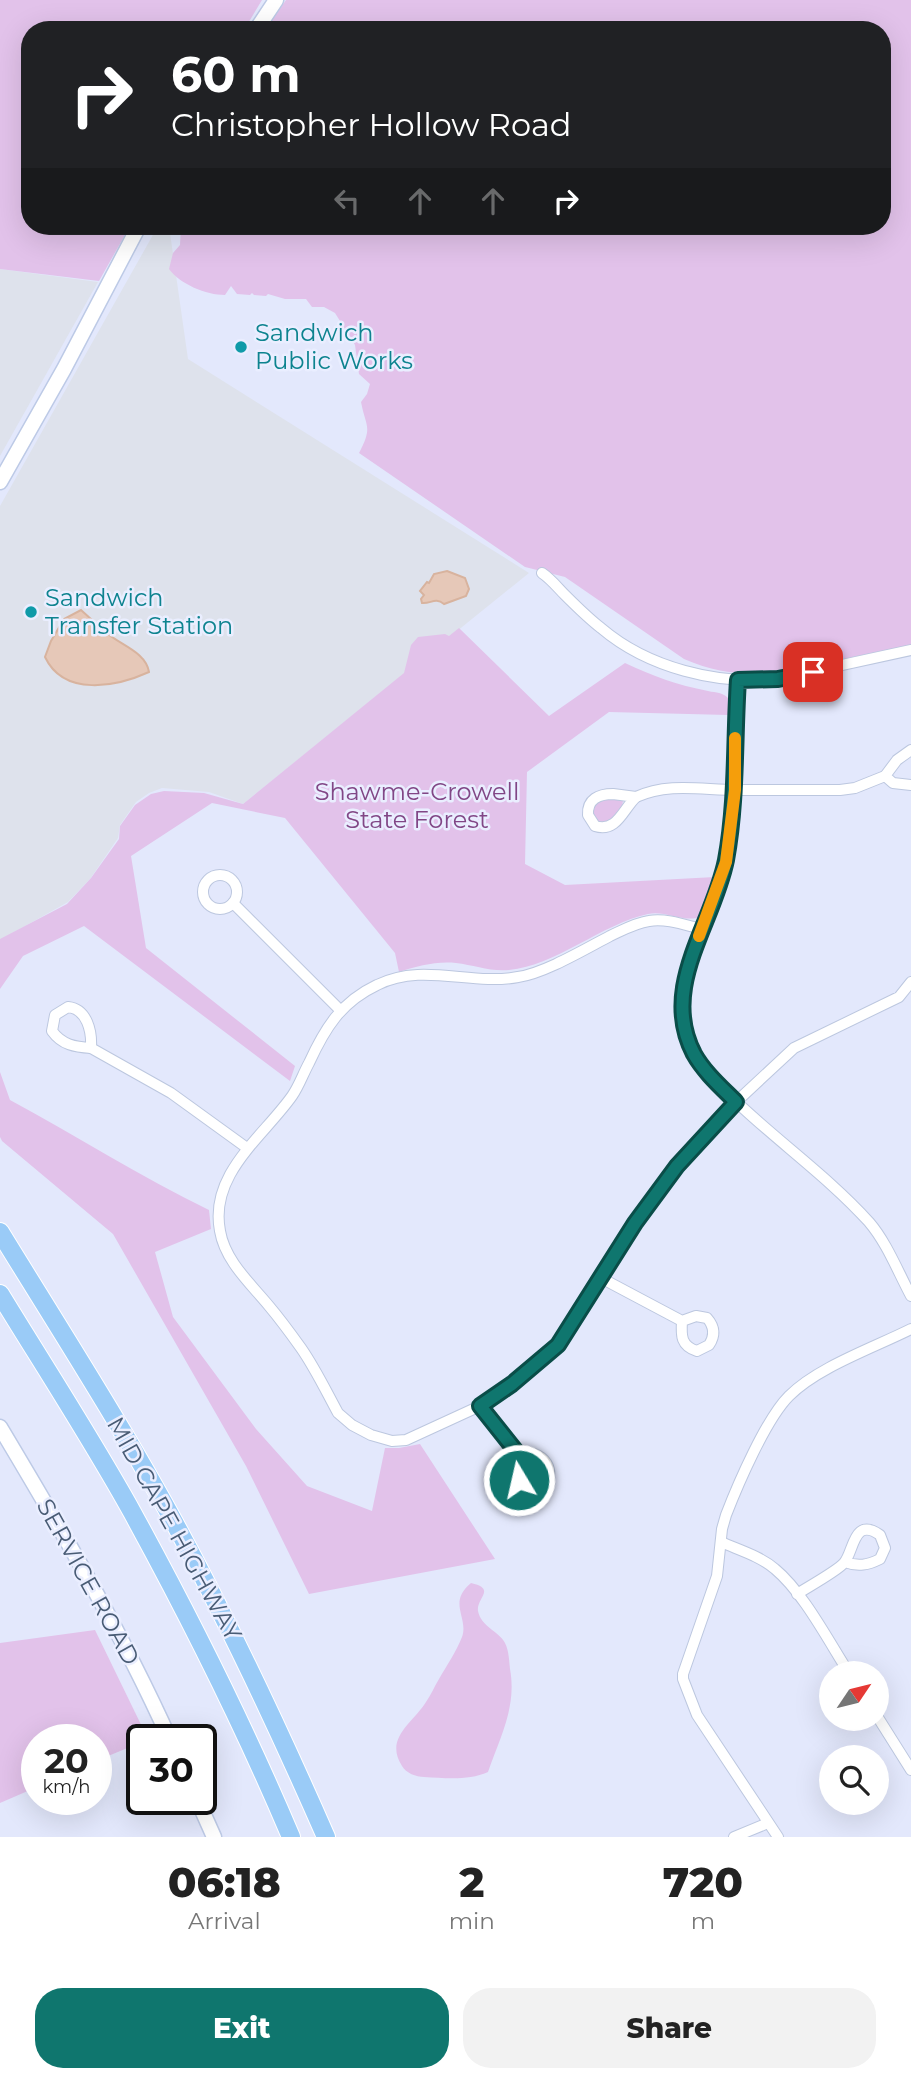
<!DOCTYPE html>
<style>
body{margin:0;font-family:Montserrat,sans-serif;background:#f2f2f2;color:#222;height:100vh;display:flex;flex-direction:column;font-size:26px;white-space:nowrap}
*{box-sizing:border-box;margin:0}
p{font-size:23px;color:#767676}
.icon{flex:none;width:38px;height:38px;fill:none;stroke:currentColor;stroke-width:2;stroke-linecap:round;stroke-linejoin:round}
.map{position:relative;height:1837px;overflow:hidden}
.sheet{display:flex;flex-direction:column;background:#fff;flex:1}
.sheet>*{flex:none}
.hud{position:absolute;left:21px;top:21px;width:870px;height:214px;border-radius:28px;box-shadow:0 7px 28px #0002;background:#202124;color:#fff;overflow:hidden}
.needle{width:46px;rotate:55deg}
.buttons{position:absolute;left:819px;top:1661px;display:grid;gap:14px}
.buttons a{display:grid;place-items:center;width:70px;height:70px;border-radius:50%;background:#fff;box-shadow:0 7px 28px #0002;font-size:35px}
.speed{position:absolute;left:21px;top:1724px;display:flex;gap:14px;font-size:35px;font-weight:700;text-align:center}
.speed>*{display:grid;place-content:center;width:91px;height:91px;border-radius:50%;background:#fff;box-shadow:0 7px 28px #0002;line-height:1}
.speed small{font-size:18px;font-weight:400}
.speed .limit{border:4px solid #111;border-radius:10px;background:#fff;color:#111}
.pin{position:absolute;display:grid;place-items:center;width:60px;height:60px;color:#fff;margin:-30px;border-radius:14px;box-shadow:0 4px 10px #0006}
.me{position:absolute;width:77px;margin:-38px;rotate:351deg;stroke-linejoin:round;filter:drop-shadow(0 0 5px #0008)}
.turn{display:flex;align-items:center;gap:24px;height:147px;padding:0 35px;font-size:32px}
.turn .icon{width:91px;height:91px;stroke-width:2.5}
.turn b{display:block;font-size:49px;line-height:60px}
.lanes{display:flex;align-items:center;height:66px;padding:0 35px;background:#0003;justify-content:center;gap:35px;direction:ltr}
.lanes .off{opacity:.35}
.eta{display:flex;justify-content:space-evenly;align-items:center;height:119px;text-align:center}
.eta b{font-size:42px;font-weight:800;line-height:49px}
.button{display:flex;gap:14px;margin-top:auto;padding:14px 35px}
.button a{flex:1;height:80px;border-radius:28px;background:#0f766e;color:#fff;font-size:28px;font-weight:800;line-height:80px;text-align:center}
.button a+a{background:#f2f2f2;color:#222}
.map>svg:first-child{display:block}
.industrial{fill:#dee2ec}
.green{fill:#e2c2ea}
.water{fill:#e6c8b8;stroke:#d8b39e;stroke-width:2}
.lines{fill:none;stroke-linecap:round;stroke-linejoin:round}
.street-casing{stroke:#bcc7df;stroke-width:12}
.secondary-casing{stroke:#bdcae6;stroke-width:17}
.highway-casing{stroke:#fff;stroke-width:20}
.street{stroke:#fff;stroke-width:10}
.secondary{stroke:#fff;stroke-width:14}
.highway{stroke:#9acbf7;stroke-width:18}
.route-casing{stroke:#0a4d48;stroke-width:18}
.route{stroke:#0f766e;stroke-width:12}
.slow{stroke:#f59e0b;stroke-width:12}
.culture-dot{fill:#0f9aa8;stroke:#eaeeff;stroke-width:2.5}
.labels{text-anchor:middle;stroke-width:5;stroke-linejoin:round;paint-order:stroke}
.culture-label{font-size:24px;fill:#0d838f;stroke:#eaeeff;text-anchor:start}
.park-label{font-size:24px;fill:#814686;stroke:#eaeeff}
.street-label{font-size:24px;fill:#495c75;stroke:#eaeeff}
</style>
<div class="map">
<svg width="911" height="1837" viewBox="0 0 911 1837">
<rect width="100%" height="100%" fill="#e3e8fc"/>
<g class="industrial">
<polygon points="158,226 169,226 188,359 529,573 243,804 209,792 162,788 149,793 136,802 120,825 118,838 90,879 68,902 0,940 0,506"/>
<polygon points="0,269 98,282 0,456"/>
</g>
<g class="green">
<polygon points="0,0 262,0 244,30 30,30 30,226 130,226 99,281 0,269"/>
<path d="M 286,0 L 911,0 L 911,645 L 776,673 C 742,675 716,673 684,659 L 565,577 L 525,567 L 359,453 C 373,426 366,428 361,402 L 367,394 L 370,384 L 359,374 L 355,345 L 335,313 L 324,307 L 312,307 L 306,299 L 285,299 L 268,294 L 266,296 L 254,295 L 252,293 L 250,295 L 237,294 L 231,286 L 225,295 C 206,295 180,284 169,269 L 173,253 L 180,245 L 181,226 L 882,226 L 882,30 L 265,30 Z"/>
<path d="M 459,628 L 549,716 L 625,663 C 653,676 677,685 708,691 C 717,693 722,692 728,698 L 728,715 L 609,712 L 527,772 L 525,864 L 565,885 L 715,877 L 700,917 C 684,923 665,910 648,914 C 602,924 555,966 509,970 C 491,972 474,965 456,963 C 436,961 418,966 399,972 L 395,953 L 285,818 L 212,803 L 131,856 L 146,948 L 295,1066 L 290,1081 L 84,926 L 23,956 L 0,989 L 0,939 L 67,904 L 91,878 L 119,839 L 120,826 L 135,805 L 151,794 L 164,791 L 204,793 L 243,804 L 404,673 L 411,645 L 418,637 L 445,634 L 449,636 Z"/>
<path d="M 609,797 L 623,800 C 623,810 613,819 605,824 L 597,822 L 591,809 L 595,802 Z"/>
<path d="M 0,1072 L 10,1100 C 77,1136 141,1177 209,1210 L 211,1229 L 155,1252 L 173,1317 L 256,1429 L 307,1486 L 372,1511 L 385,1448 L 399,1448 L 420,1444 L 495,1559 L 309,1594 L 246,1466 L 113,1234 L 2,1141 L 0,1137 Z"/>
<path d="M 471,1583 C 497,1589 476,1598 478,1611 C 481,1627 499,1631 505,1643 C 509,1651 509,1660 510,1669 C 517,1707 500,1737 488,1772 C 468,1781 445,1778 424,1777 C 416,1777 406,1773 402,1766 C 384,1738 413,1723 426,1702 C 431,1695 434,1687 439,1679 C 447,1665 456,1652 462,1637 C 469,1617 447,1603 471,1583 Z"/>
<polygon points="95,1630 148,1739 142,1740 142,1742 96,1761 96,1740 37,1740 37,1787 0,1803 0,1643"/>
</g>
<g class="water">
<path d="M 447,571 L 465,578 L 469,589 L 466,596 L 444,604 C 435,597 431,604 422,603 L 421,599 L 424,595 L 420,591 L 427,582 L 429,583 L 434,574 Z"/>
<path d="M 81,610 C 90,618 98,626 107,633 C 120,645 146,652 149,672 C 116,687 64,697 45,657 L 51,641 L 64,619 Z"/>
</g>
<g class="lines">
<g class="street-casing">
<g id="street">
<path d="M 542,573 C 551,579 558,588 565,595 C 577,607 588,618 601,628 C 648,668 717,685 778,679 L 911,650"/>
<path d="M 738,680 C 734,740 737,800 726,860 C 716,913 673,967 683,1022 C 685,1034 690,1048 696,1057 C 708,1076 726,1093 743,1108 C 784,1146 831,1180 869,1222 C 887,1243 898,1272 911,1296"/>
<polyline points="911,750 897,760 885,776 893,783 911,785"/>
<path d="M 613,794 L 636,797 C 623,809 617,833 595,826 L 588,815 C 587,799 599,794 613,794 Z"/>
<path d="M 636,797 C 669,782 702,790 737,790 C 772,790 806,790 840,790 L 855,788 L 885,776"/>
<circle cx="220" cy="892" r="17"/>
<polyline points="233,903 340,1010"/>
<path d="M 701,929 C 685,925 666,918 649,921 C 635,923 623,930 610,936 C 585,949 545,973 518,977 C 470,986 423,962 377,985 C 341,1002 325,1028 309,1063 C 303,1074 299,1086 292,1096 C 263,1137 209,1174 220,1231 C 225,1261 251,1284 269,1306 C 280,1319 291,1334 301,1348 C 315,1368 326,1391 338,1413 L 352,1425 L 371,1435 L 392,1441 L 406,1440 L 480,1406 L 512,1384 L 558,1344 L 571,1326 L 635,1223 L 677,1166 L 736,1102 L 794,1048 L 899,997 L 911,982"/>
<path d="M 68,1007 C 87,1009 92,1031 91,1048 C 75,1047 62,1045 52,1031 L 55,1015 Z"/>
<polyline points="91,1048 171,1093 247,1148"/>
<path d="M 601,1278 L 682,1321 L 696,1316 L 707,1318 C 715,1327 715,1336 709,1345 L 697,1351 C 681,1346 681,1336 682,1321"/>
<polyline points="480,1406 519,1455"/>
<path d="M 526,1453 C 551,1452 560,1486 532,1488 C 517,1482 512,1470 519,1455 Z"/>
<path d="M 721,1542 C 739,1550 760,1556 775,1569 C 803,1592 829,1642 849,1673"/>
<path d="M 797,1594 C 808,1587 837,1571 844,1563 C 854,1552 853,1516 880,1535 L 885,1548 L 880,1559 C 868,1565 858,1567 845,1562"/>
<polyline points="877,1716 911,1770"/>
<polyline points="734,1837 768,1823"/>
<path d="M 778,1837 L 697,1715 L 683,1679 L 683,1674 L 717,1576 L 722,1529 L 726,1515 C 738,1484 766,1419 789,1396 C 818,1367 873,1348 911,1329"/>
</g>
</g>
<g class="secondary-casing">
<g id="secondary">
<polyline points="256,30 276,0"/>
<polyline points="0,482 64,369 139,226"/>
<path d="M 0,1427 C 61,1529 121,1631 170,1740"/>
<polyline points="197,1799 214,1837"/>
</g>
</g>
<g class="highway-casing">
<g id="highway">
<path d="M 0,1232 C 59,1328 120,1423 174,1522 C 230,1625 279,1730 326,1837"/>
<path d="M 0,1294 C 44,1366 91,1438 132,1512 C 190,1618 244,1726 291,1837"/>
</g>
</g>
<use href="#street" class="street"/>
<use href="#secondary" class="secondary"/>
<use href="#highway" class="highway"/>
</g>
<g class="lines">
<g class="route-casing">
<path id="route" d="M 519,1480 C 515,1470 514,1465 519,1455 L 480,1406 L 512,1384 L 558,1345 L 635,1223 L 677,1166 L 736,1102 C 721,1087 704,1072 694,1054 C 659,987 713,925 726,860 C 737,800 734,740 738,680 L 778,679 L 813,672"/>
</g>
<use href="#route" class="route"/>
<polyline class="slow" points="699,936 726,862 735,790 735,738"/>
</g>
<g class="culture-dot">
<circle cx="241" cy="347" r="7"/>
<circle cx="31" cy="612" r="7"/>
</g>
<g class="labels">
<g class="culture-label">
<text x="255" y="341">Sandwich<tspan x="255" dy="28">Public Works</tspan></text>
<text x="45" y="606">Sandwich<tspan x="45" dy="28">Transfer Station</tspan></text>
</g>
<g class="park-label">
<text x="417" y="800">Shawme-Crowell<tspan x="417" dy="28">State Forest</tspan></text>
</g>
<g class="street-label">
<text transform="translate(174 1529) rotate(61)" y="8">MID CAPE HIGHWAY</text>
<text transform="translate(88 1582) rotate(61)" y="8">SERVICE ROAD</text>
</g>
</g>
</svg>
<div class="buttons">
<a><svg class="needle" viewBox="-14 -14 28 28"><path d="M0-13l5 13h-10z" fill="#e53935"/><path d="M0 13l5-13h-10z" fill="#767676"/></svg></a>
<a><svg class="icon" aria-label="search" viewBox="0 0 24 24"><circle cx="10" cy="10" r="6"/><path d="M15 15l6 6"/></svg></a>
</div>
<div class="speed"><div>20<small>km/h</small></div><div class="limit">30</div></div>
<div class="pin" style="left:813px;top:672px;background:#d93025"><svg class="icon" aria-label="arrive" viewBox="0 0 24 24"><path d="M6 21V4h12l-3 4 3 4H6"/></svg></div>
<svg class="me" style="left:519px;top:1480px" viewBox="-20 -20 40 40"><circle r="17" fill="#0f766e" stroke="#fff" stroke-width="3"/><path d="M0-11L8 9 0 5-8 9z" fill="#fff"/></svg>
<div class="hud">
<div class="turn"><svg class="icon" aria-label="right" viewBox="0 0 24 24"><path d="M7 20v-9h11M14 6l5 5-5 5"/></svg><div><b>60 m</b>Christopher Hollow Road</div></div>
<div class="lanes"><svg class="icon off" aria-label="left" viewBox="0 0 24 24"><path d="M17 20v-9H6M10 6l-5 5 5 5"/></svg><svg class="icon off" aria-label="ahead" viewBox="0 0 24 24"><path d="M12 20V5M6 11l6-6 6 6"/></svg><svg class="icon off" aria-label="ahead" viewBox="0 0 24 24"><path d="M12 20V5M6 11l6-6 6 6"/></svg><svg class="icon" aria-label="right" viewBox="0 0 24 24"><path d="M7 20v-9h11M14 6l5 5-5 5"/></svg></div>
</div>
</div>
<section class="sheet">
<div class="eta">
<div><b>06:18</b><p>Arrival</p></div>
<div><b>2</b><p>min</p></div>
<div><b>720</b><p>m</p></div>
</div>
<div class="button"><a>Exit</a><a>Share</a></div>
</section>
